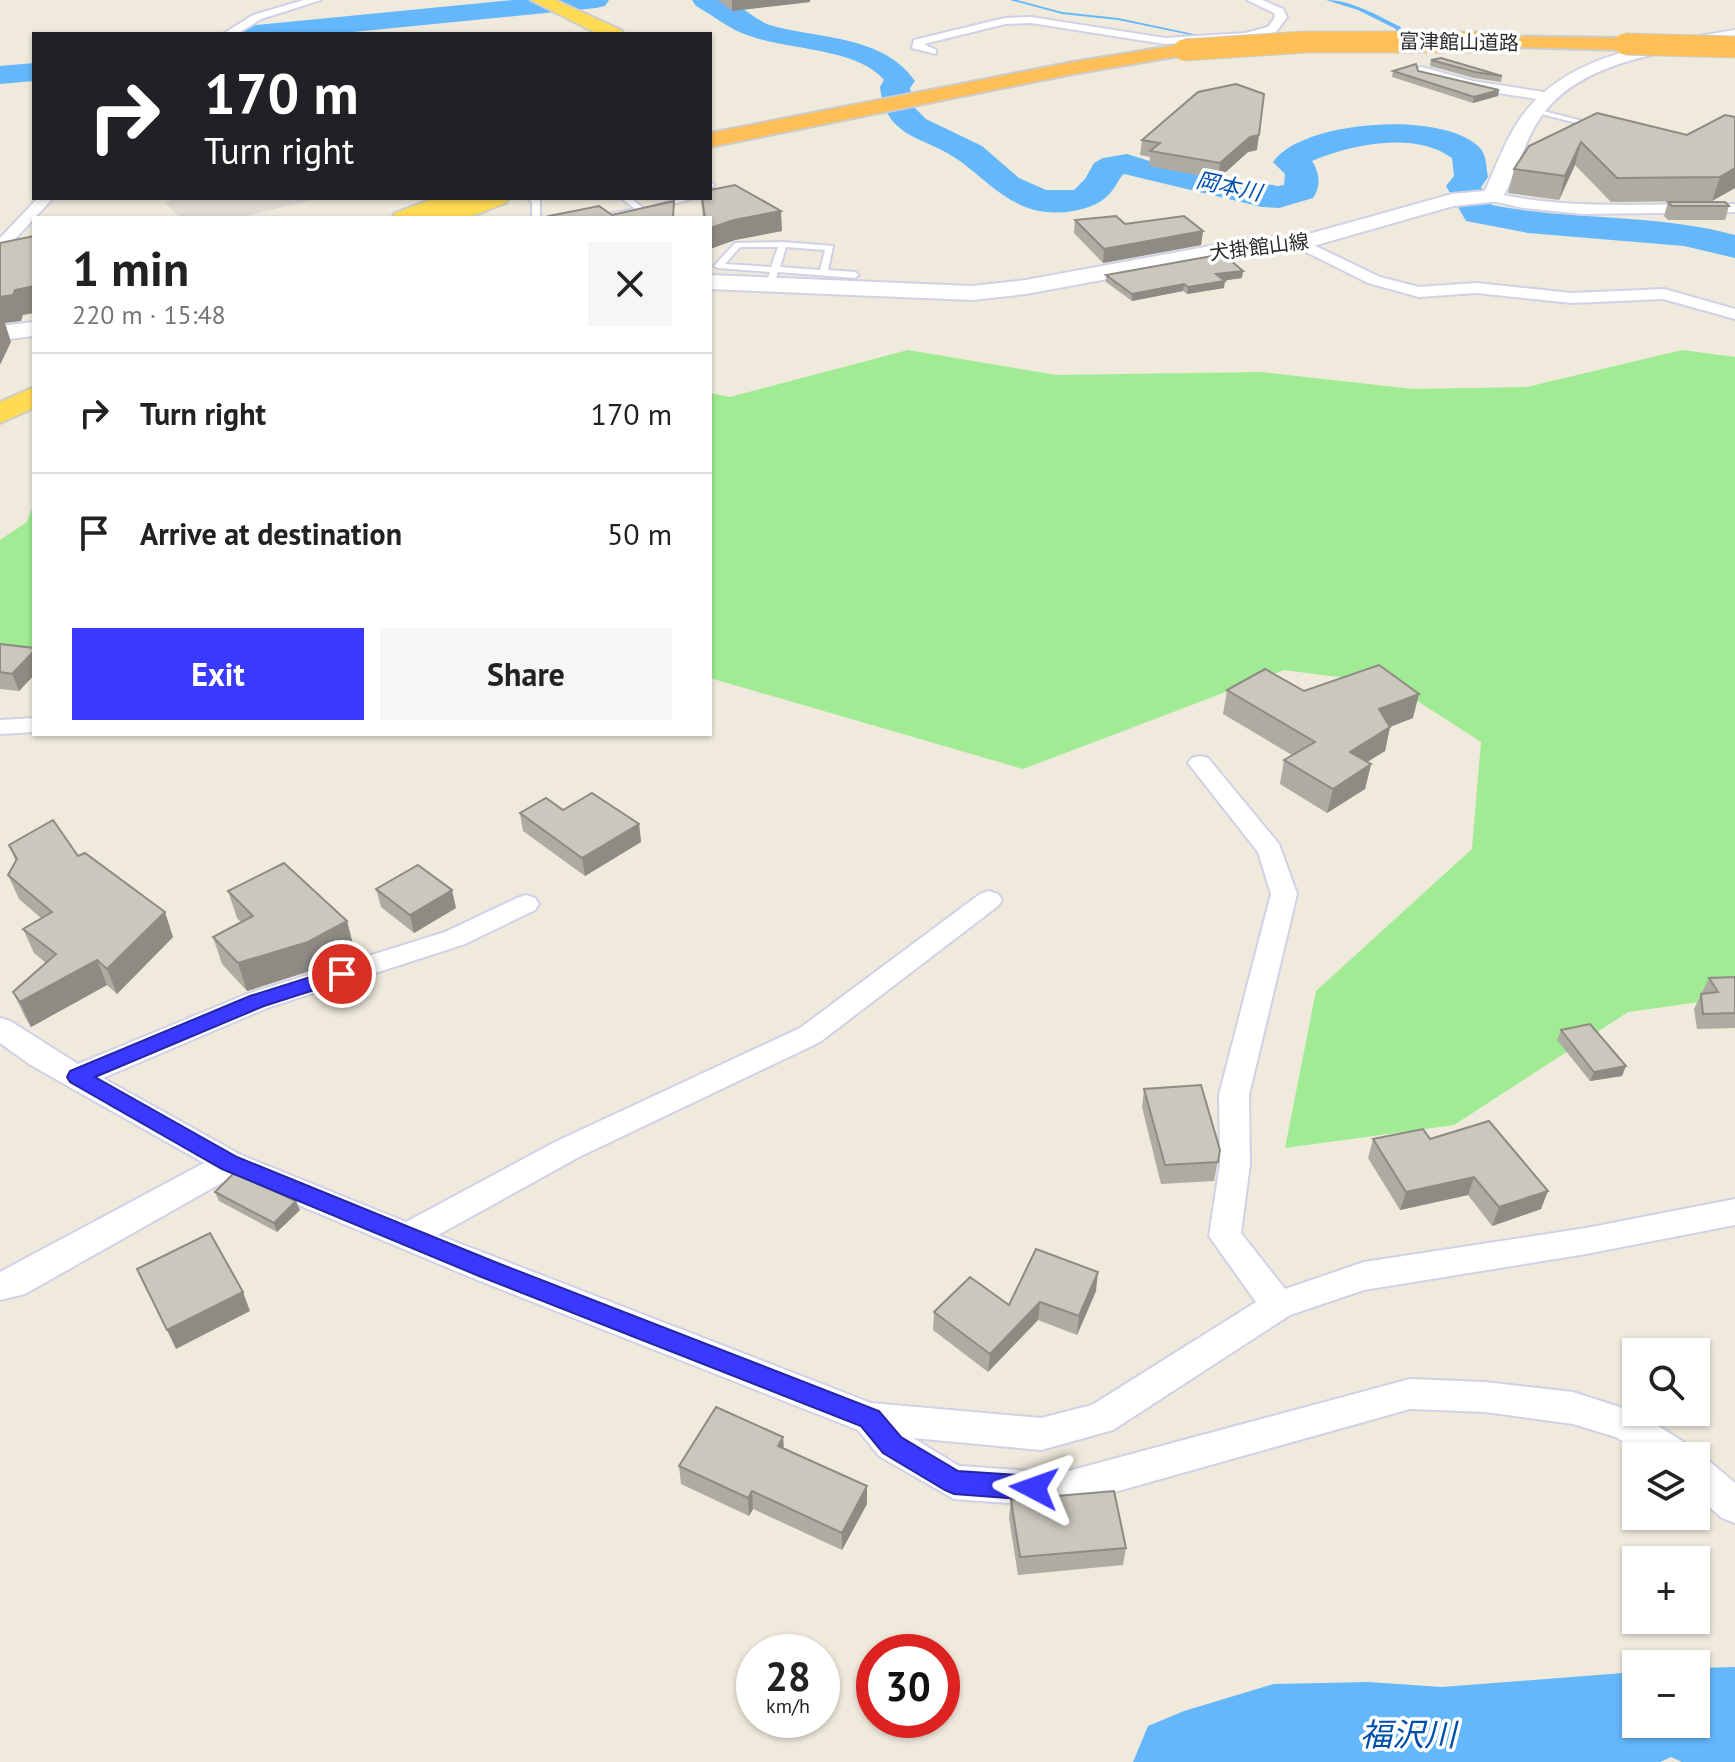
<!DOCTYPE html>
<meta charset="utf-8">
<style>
body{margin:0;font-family:"PT Sans","Noto Sans JP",sans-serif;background:#f6f6f6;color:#222;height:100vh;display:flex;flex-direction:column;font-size:30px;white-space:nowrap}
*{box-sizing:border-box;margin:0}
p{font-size:26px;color:#767676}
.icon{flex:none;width:44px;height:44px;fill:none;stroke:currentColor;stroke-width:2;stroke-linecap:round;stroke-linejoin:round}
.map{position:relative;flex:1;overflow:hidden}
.drawer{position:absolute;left:32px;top:216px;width:680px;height:520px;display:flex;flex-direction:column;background:#fff;border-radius:0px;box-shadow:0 2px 6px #0004}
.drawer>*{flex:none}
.banner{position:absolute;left:32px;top:32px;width:680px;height:168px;border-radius:0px;box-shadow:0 2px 6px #0004;background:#202124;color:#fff;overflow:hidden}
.controls{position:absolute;left:1622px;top:1338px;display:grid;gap:16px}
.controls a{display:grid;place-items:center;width:88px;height:88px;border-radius:0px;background:#fff;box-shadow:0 2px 6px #0004;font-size:40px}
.speed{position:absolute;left:736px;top:1634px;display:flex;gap:16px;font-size:40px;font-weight:700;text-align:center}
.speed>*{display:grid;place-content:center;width:104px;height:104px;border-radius:50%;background:#fff;box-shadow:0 2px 6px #0004;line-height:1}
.speed small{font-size:20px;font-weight:400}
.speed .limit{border:12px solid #d22;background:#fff;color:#111}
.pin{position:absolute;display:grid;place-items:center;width:68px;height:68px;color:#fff;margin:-34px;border:4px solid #fff;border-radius:50%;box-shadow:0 2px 8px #0007}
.me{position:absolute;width:88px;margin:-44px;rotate:274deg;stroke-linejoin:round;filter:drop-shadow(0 0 6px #0008)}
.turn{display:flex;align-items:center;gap:28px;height:168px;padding:0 40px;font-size:36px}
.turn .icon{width:104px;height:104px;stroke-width:2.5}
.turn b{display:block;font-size:56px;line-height:68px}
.round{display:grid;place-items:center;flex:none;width:84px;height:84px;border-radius:0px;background:#f6f6f6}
.head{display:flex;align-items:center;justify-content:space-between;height:136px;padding:0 40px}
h1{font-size:48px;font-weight:600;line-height:60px}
.cta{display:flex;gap:16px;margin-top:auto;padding:16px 40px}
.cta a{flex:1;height:92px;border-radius:0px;background:#3939ff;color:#fff;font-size:32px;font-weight:600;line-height:92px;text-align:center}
.cta a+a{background:#f6f6f6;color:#222}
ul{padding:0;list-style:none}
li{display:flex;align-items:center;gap:24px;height:120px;padding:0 40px;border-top:2px solid #e0e0e0}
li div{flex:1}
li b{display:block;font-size:30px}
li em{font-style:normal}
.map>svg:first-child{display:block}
.green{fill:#a0eb93}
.plaza{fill:#dedcd3}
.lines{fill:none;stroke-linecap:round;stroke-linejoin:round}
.stream{fill:#64b7fb;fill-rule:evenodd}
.river{fill:#64b7fb;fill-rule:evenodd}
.service-casing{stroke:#d1d1e6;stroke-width:4}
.minor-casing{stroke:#d1d1e6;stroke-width:4}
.secondary-casing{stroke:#d1d1e6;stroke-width:4}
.trunk-casing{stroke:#ccc;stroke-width:4}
.motorway-casing{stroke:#ccc;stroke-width:4}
.service{fill:#fff;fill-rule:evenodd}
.minor{fill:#fff;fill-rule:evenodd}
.secondary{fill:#fff;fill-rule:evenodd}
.trunk{fill:#ffdb54;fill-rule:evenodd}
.motorway{fill:#ffbf57;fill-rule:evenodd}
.motorway-bridge-casing{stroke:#ccc;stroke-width:23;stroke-linecap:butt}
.motorway-bridge{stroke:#ffbf57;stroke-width:21}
.wall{fill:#aeaba2}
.shaded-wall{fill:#8d8b84}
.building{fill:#cac7bc;stroke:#8d8b84;stroke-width:2}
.route{fill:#3939ff;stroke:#2525a6;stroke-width:2}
.labels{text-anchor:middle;stroke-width:7;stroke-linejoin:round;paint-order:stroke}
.far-street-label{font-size:20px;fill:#2b2b2b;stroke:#fff}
.far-water-label{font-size:22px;font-style:italic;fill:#0050ab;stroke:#fff}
.near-water-label{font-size:32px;font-style:italic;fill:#0050ab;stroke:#fff}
</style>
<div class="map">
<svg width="1735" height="1762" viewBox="0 0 1735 1762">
<rect width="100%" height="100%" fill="#efeadc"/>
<g class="green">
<polygon points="908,350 1056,375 1262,372 1413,389 1527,387 1682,350 1735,357 1735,997 1628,1012 1454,1125 1285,1148 1316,991 1472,849 1481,742 1391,684 1284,670 1023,769 710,678 710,393 730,397"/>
<polygon points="34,503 34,653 0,644 0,540 27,522"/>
</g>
<polygon class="plaza" points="180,198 322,198 237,218 181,218 164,202"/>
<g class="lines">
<g class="stream">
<polygon points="1010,0 1017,0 1062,12 1118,18 1217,39 1215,40 1118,20 1062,14"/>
<path d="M 1326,0 C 1352,0 1378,16 1401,27 L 1400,32 L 1383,39 L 1383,37 L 1396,31 L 1396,29 L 1358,10 Z"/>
</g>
<g class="river">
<polygon points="513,0 609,0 605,6 596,8 333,34 233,34 237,28 247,26"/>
<path d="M 692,0 C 701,0 713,0 723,0 C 740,3 755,21 773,26 C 822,39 884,36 915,81 L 910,88 L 913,106 L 926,119 L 982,146 L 1019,178 L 1046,190 L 1074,190 L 1085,179 L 1094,163 L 1103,158 L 1127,154 L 1159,164 L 1278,186 L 1284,185 L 1285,174 L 1273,162 C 1302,120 1444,110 1480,148 C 1487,156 1486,167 1488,177 L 1481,187 L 1492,205 C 1572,221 1655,213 1735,235 L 1735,258 L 1684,246 L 1528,233 L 1466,221 L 1446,186 L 1454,176 L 1452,158 C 1415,131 1352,144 1312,161 C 1319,172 1322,185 1313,198 L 1279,208 L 1262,207 L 1124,174 C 1119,178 1118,183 1114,188 C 1104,203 1090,208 1073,211 C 1020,220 996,188 960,161 C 924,135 886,140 880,87 L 884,80 C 858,48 788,50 750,36 C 730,30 714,16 696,6 Z"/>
<polygon points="34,63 34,81 0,84 0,66"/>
<polygon points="1735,1667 1735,1762 1682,1762 1671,1757 1660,1762 1133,1762 1148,1726 1184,1711 1274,1684 1368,1682 1442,1687 1636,1672 1636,1724 1696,1724 1696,1668"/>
</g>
<g class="service-casing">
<g id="service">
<polygon points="1535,109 1599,125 1601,126 1597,128 1533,112"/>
<polygon points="710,182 714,184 713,187 710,187"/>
<polygon points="528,198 537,198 540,201 540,218 532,218 532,202"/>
<polygon points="621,198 630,198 646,210 607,218 588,218 635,209"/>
<polygon points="681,198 695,198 658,208 654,206"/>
<path d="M 783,242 L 833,246 L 828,270 L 855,272 L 859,275 L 855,278 L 778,272 L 774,284 L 770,287 L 766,284 L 770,272 L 718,268 L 714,266 L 735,243 ZM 740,247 L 778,247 L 771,267 L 725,264 ZM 786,247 L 825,250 L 820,270 L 780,267 Z"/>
</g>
</g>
<g class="minor-casing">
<g id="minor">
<polygon points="304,0 321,0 261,19 237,34 223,34 253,15"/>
<polygon points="1247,0 1262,0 1283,9 1287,17 1276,32 1245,39 1165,44 1031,23 1005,24 924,44 936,50 936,54 912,48 914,40 1005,18 1031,17 1165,38 1245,33 1268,27 1275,17 1274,13"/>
<polygon points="1422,67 1473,81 1550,93 1556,97 1550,101 1472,89 1418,74 1418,68"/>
<path d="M 1493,193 C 1573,211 1653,203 1735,204 L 1735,212 L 1583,214 L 1523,208 L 1488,200 L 1488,194 Z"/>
<polygon points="38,198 53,198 5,250 0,252 0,238"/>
<polygon points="1299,238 1380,277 1419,287 1476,283 1572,293 1664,289 1735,309 1735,319 1663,299 1572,303 1476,293 1419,297 1368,283 1294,246 1294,240"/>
<polygon points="34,718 34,732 0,734 0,720"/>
<polygon points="1200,756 1208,758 1279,844 1297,894 1249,1095 1250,1164 1241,1233 1285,1289 1364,1262 1586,1228 1735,1199 1735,1225 1586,1254 1364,1290 1290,1315 1113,1430 1041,1450 913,1438 959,1466 1061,1473 1410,1379 1485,1382 1573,1392 1638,1413 1688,1445 1693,1456 1645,1456 1616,1437 1573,1424 1485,1412 1410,1409 1061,1507 954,1499 879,1456 858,1430 475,1279 232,1177 25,1294 0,1300 0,1272 204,1163 29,1064 0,1043 0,1018 10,1021 78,1064 247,994 445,932 517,898 526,895 535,898 539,904 535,910 465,944 267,1008 103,1078 241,1155 406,1222 557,1141 800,1028 980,894 989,891 998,894 1002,900 998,906 820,1042 579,1157 438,1235 871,1403 1041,1418 1092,1405 1256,1302 1209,1236 1220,1164 1219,1095 1271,894 1258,852 1188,763 1192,758"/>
<polygon points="1696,1456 1709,1461 1735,1483 1735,1523 1722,1518 1696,1496"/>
</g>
</g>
<g class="secondary-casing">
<g id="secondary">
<path d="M 1735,30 L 1735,40 C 1671,51 1580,59 1540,118 C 1522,144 1517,176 1500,201 L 1453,206 L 1299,250 L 1221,258 L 1026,294 L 972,300 L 710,289 L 710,275 L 972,286 L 1026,280 L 1221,244 L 1298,237 L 1452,194 L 1485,191 C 1498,162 1509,129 1531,105 C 1581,50 1666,42 1735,30 Z"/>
<polygon points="34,322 34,336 0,340 0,326"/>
</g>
</g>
<g class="trunk-casing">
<g id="trunk">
<polygon points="531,0 555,0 621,30 624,34 598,34"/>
<polygon points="435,198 470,198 468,200 509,198 506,203 467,218 432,218 433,216 392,218 395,213"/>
<polygon points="34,387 34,408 0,423 0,402"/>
</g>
</g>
<g class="motorway-casing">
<g id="motorway">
<polygon points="1479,36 1625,38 1635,44 1625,50 1472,46 1469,42"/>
<polygon points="1184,44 1191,46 1194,50 1191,54 1073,74 710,147 710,133 1073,62"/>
</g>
</g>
<use href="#service" class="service"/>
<use href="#minor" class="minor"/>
<use href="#secondary" class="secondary"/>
<use href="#trunk" class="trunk"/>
<use href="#motorway" class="motorway"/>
<g class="motorway-bridge-casing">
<g id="motorway-bridge">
<polyline points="1625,44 1735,47"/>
<polyline points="1184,50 1306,42 1479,42"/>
</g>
</g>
<use href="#motorway-bridge" class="motorway-bridge"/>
</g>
<g class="wall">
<polygon points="718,0 810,0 810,2 732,11"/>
<polygon points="1431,60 1502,76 1501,82 1474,78 1430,66"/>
<polygon points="1393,71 1418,71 1498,96 1473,103 1392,77"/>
<polygon points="1687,135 1735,188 1712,201 1611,202 1575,165 1559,200 1508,193 1514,169 1529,146"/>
<polygon points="1142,140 1257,150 1248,152 1218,179 1149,166 1150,157 1140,155"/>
<polygon points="701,198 710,198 782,231 735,240 710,249 710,218 703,218"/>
<polygon points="1668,202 1729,206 1725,220 1668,220 1664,216"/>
<polygon points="1075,220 1203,231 1201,245 1103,263 1074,233"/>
<polygon points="1106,275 1242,278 1224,280 1224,288 1187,294 1183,291 1132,301 1106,282"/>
<polygon points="0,644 34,648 34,675 19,691 0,689"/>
<polygon points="1227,690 1304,691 1413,718 1390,727 1385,751 1367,762 1371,764 1365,789 1327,813 1280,784 1284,760 1292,755 1223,714"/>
<polygon points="563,810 639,824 641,842 585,876 523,831 520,813"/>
<polygon points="9,845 78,856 173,937 117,994 107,985 31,1027 25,1017 13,992 46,963 34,953 23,929 41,918 19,899 8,875 16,862"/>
<polygon points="376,889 456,908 414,933 381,907"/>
<polygon points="228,891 347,921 354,949 316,969 247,991 222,964 213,937 241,922 237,918"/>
<polygon points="1735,977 1735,1028 1697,1029 1694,1009 1709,978"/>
<polygon points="1561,1030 1622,1076 1590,1081 1557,1040"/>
<polygon points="1144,1089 1220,1150 1214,1181 1161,1184 1142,1107"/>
<polygon points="1373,1139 1430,1139 1541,1209 1492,1226 1468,1195 1400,1210 1368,1158"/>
<polygon points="215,1192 300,1210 277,1232 219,1201"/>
<polygon points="1096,1291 1077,1335 1038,1320 988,1372 933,1330 934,1312 1009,1305"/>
<polygon points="783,1437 784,1449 867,1504 842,1550 753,1509 749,1516 681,1484 679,1466"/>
<polygon points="1011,1500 1126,1548 1123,1565 1018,1575 1009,1518"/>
</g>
<g class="shaded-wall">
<polygon points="732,0 810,0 810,2 732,11"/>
<polygon points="1499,90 1498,96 1473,103 1474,97"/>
<polygon points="1259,135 1257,150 1248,152 1218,179 1220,163 1250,137"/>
<polygon points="1581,142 1575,165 1559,200 1565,176"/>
<polygon points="1735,168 1735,188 1712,201 1720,177"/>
<polygon points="781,211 782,231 735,240 710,249 710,228 734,220"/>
<polygon points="1203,231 1201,245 1103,263 1104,249"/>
<polygon points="1243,271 1242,278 1215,282 1216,274"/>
<polygon points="1225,281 1224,288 1187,294 1188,287"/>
<polygon points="1184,284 1183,291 1132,301 1132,294"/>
<polygon points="34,286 34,313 23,315 21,321 5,323 11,342 0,365 0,297 15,290"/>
<polygon points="34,651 34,675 19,691 12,674"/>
<polygon points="1419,694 1413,718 1374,733 1379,709"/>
<polygon points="1390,727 1385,751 1344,776 1350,752"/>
<polygon points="1371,764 1365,789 1327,813 1333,789"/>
<polygon points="639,824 641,842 585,876 582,858"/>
<polygon points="452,890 456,908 414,933 410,915"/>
<polygon points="165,912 173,937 117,994 107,969"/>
<polygon points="347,921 354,949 316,969 247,991 238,963"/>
<polygon points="97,960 107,985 31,1027 20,1002"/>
<polygon points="1626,1066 1622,1076 1590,1081 1594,1072"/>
<polygon points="1474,1177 1468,1195 1400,1210 1406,1192"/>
<polygon points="1548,1191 1541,1209 1492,1226 1499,1207"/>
<polygon points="296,1201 300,1210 277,1232 274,1223"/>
<polygon points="1098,1272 1096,1291 1077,1335 1079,1316"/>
<polygon points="243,1292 250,1311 176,1349 167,1330"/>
<polygon points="1040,1302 1038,1320 988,1372 990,1354"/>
<polygon points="783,1437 784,1455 778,1446"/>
<polygon points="867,1486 867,1504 842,1550 842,1533"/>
<polygon points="752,1491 753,1509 749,1516 748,1498"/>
</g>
<g class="building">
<polygon points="1441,58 1502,76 1475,72 1431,60"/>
<polygon points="1416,64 1418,71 1499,90 1474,97 1393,71"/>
<polygon points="1236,84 1264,94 1259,135 1250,137 1220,163 1150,151 1160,143 1142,140 1198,92"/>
<polygon points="1597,113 1687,135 1725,115 1735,117 1735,168 1720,177 1617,178 1581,142 1565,176 1514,169 1529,146"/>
<polygon points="735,185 781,211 734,220 710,228 710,218 705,218 702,198 710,198 710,190"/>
<polygon points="674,201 673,218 552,218 549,216 599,206 612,215"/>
<polygon points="1668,202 1725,202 1729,206 1672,206"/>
<polygon points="1116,216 1125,224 1184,216 1203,231 1104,249 1075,220"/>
<polygon points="34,236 34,286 15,290 13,295 0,297 0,243"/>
<polygon points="1223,254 1243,271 1216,274 1225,281 1188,287 1184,284 1132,294 1106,275"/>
<polygon points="0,644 34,648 34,651 12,674 0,672"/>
<polygon points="1379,665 1419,694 1379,709 1390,727 1350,752 1371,764 1333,789 1284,760 1315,742 1227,690 1265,669 1304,691"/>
<polygon points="592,793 639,824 582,858 520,813 546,798 563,810"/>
<polygon points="53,820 78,856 85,853 165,912 107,969 97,960 20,1002 13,992 56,954 23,929 52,912 8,875 17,859 9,845"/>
<polygon points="284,863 347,921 308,942 238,963 213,937 253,916 228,891"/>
<polygon points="418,865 452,890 410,915 376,889"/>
<polygon points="1735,977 1735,1013 1703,1014 1701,994 1718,992 1709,978"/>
<polygon points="1590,1024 1626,1066 1594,1072 1561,1030"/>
<polygon points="1201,1085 1220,1150 1218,1162 1165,1165 1144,1089"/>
<polygon points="1489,1121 1548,1191 1499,1207 1474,1177 1406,1192 1373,1139 1423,1129 1430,1139"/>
<polygon points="234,1173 296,1201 274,1223 215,1192"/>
<polygon points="210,1233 243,1292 167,1330 137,1269"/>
<polygon points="1036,1249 1098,1272 1079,1316 1040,1302 990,1354 934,1312 970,1277 1009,1305"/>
<polygon points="716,1407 783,1437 778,1446 867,1486 842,1533 752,1491 748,1498 679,1466"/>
<polygon points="1114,1491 1126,1548 1020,1557 1011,1500"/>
</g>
<polygon class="route" points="342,967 352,974 349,979 264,1006 95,1077 237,1157 495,1262 879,1411 901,1437 958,1471 1034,1476 1043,1480 1047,1488 1043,1496 1034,1500 954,1494 945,1490 883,1453 861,1426 479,1276 222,1169 70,1082 67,1077 70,1071 250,996"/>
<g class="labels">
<g class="far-street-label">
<text transform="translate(1459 42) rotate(1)" y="7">富津館山道路</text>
<text transform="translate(1259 247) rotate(-7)" y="7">犬掛館山線</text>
</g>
<g class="far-water-label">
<text transform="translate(1229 186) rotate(12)" y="8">岡本川</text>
</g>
<g class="near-water-label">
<text x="1408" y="1746">福沢川</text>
</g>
</g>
</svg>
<div class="controls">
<a><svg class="icon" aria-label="search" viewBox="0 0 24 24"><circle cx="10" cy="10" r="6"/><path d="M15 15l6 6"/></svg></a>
<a><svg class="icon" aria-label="layers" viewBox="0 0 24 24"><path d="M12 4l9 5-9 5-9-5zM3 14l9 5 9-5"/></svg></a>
<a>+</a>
<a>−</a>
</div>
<div class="speed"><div>28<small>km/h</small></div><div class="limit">30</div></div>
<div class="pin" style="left:342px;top:974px;background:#d93025"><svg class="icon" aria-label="arrive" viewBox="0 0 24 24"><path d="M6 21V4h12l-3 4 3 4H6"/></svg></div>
<svg class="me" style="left:1034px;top:1488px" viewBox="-20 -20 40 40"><path d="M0-17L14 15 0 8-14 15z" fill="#3939ff" stroke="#fff" stroke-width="4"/></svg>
<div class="banner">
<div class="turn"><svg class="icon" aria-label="right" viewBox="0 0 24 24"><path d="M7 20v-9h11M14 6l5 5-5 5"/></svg><div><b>170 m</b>Turn right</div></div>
</div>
<section class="drawer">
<div class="head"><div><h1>1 min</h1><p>220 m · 15:48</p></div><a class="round"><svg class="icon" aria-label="close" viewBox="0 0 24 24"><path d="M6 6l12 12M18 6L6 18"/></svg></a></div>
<ul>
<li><svg class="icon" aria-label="right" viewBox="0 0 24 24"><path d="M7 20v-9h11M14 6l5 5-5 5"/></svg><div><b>Turn right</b></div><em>170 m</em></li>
<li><svg class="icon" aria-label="arrive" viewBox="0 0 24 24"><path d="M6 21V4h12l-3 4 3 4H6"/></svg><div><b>Arrive at destination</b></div><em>50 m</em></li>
</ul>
<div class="cta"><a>Exit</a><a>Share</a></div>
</section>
</div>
